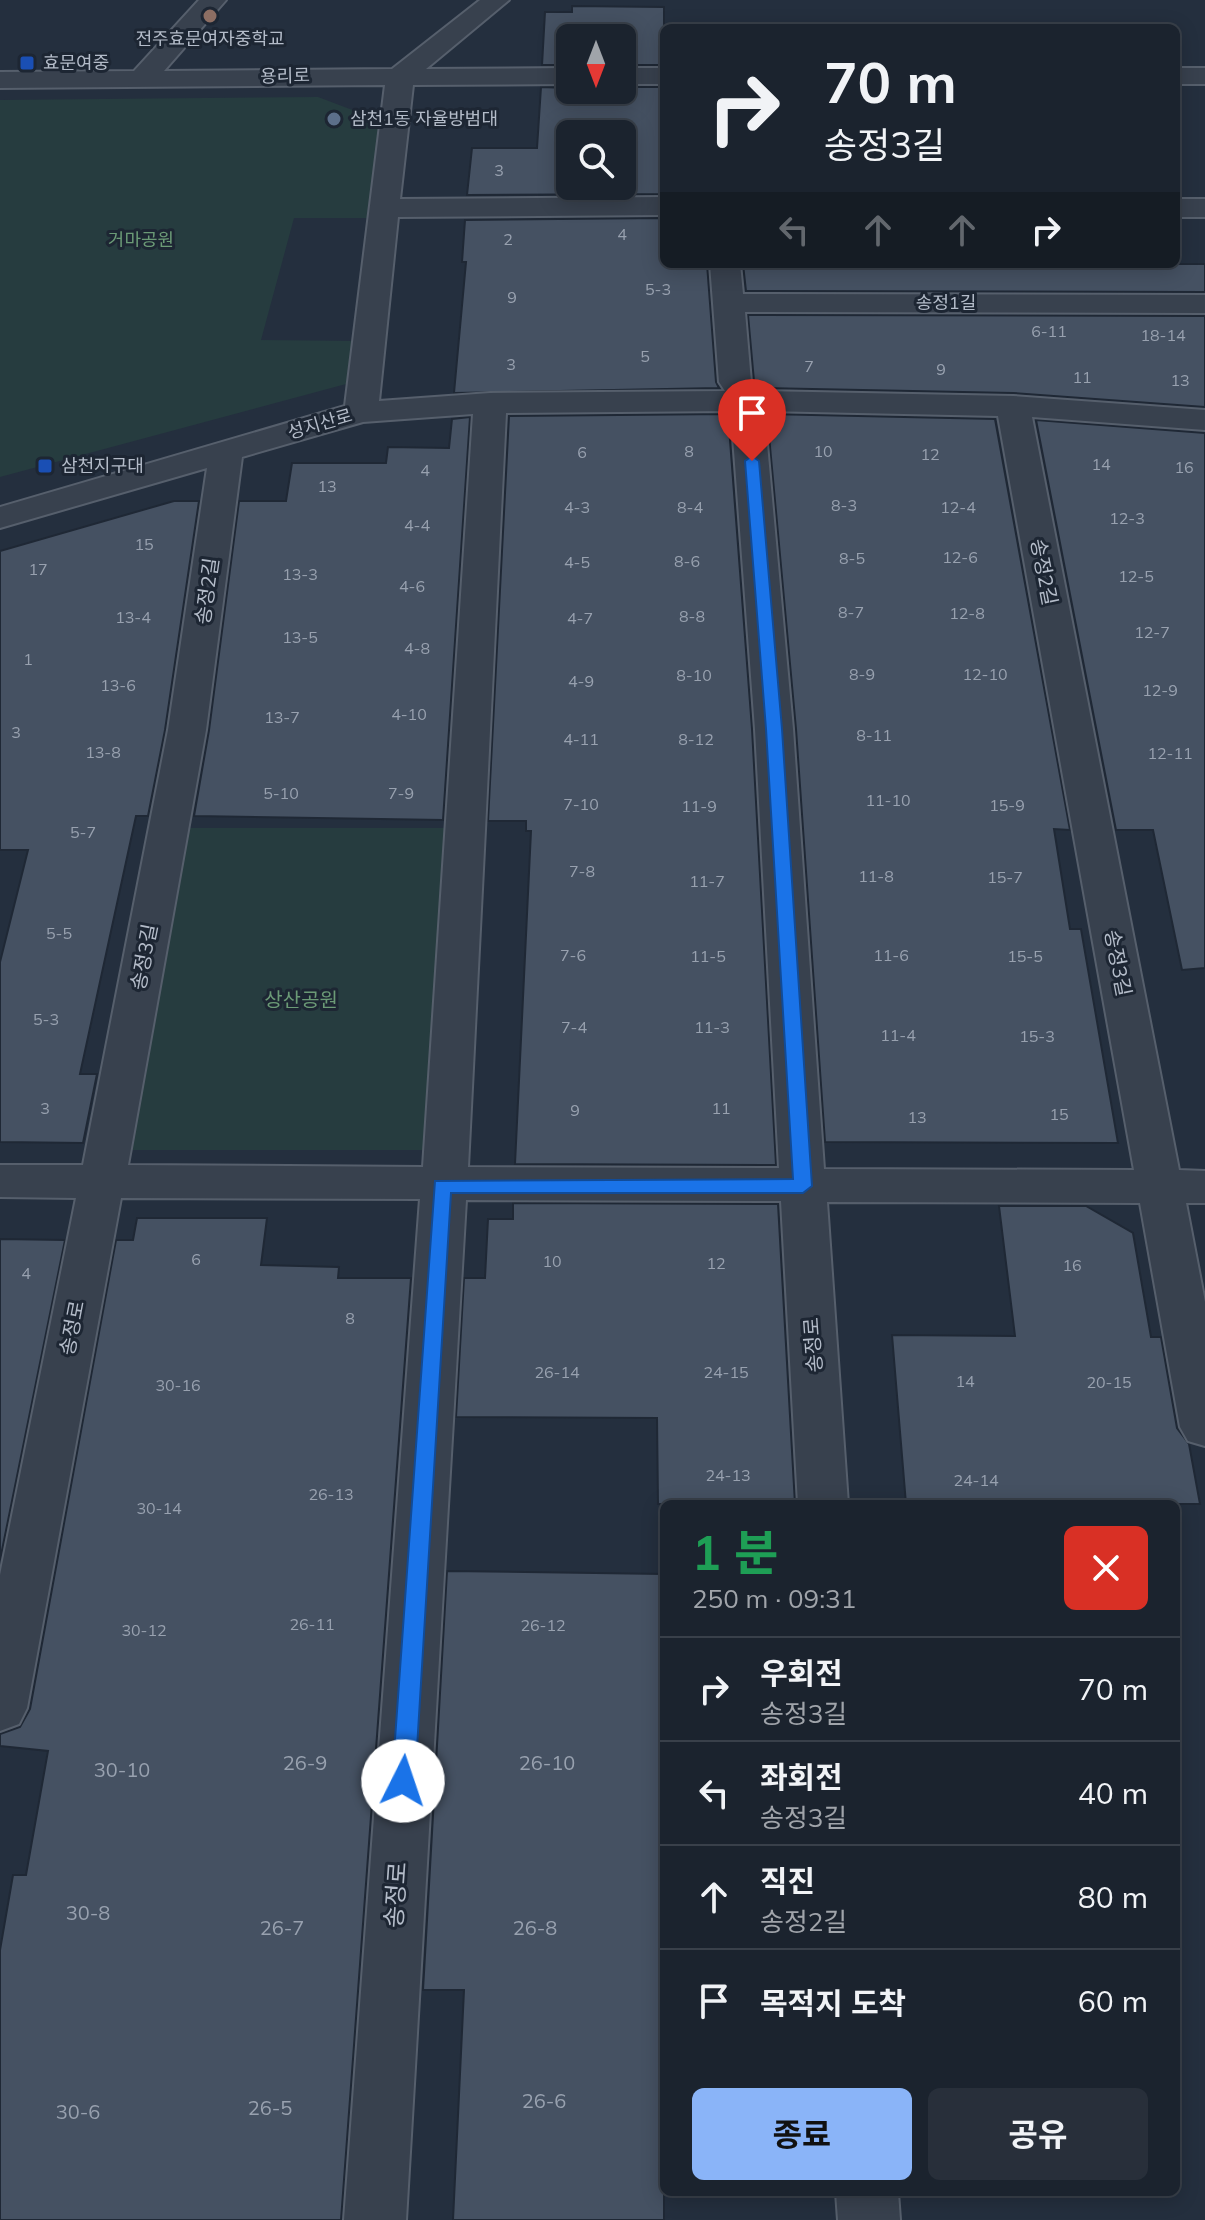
<!DOCTYPE html>
<html lang="ko">
<meta charset="utf-8">
<style>
body{margin:0;font-family:Mulish,"Noto Sans KR",sans-serif;background:#282f3a;color:#f1f3f6;height:100vh;display:flex;flex-direction:column;font-size:30px;white-space:nowrap}
*{box-sizing:border-box;margin:0}
p{font-size:26px;color:#a0a4aa}
.icon{flex:none;width:44px;height:44px;fill:none;stroke:currentColor;stroke-width:2;stroke-linecap:round;stroke-linejoin:round}
.map{position:relative;flex:1;overflow:hidden}
.panel{position:absolute;left:660px;top:1500px;width:520px;height:696px;display:flex;flex-direction:column;background:#1b232e;border-radius:12px;box-shadow:0 4px 20px #0003,0 0 0 2px #39404a}
.panel>*{flex:none}
.hud{position:absolute;left:660px;top:24px;width:520px;height:244px;border-radius:12px;box-shadow:0 4px 20px #0003,0 0 0 2px #39404a;background:#1b232e;color:#f1f3f6;overflow:hidden}
.needle{width:52px;rotate:180deg}
.controls{position:absolute;left:556px;top:24px;display:grid;gap:16px}
.controls a{display:grid;place-items:center;width:80px;height:80px;border-radius:12px;background:#1b232e;box-shadow:0 4px 20px #0003,0 0 0 2px #39404a;font-size:40px}
.pin{position:absolute;display:grid;place-items:center;width:68px;height:68px;color:#fff;margin:-82px -34px;border-radius:50% 50% 50% 0;rotate:-45deg;box-shadow:0 0 8px #0007}
.pin .icon{rotate:45deg}
.me{position:absolute;width:88px;margin:-44px;rotate:4deg;stroke-linejoin:round;filter:drop-shadow(0 0 6px #0008)}
.turn{display:flex;align-items:center;gap:28px;height:168px;padding:0 32px;font-size:36px}
.turn .icon{width:104px;height:104px;stroke-width:2.5}
.turn b{display:block;font-size:56px;line-height:68px}
.lanes{display:flex;align-items:center;height:76px;padding:0 32px;background:#0003;justify-content:center;gap:40px;direction:ltr}
.lanes .off{opacity:.35}
.round{display:grid;place-items:center;flex:none;width:84px;height:84px;border-radius:12px;background:#282f3a}
.head{display:flex;align-items:center;justify-content:space-between;height:136px;padding:0 32px}
h1{font-size:48px;font-weight:700;line-height:60px;color:#1e9e55}
.action{display:flex;gap:16px;margin-top:auto;padding:16px 32px}
.action a{flex:1;height:92px;border-radius:12px;background:#8ab4f8;color:#111;font-size:32px;font-weight:700;line-height:92px;text-align:center}
.action a+a{background:#282f3a;color:#f1f3f6}
ul{padding:0;list-style:none}
li{display:flex;align-items:center;gap:24px;height:104px;padding:0 32px;border-top:2px solid #39404a}
li div{flex:1}
li b{display:block;font-size:30px}
li em{font-style:normal}
.map>svg:first-child{display:block}
.green{fill:#263c3f}
.building{fill:#455162;stroke:#1f2835;stroke-width:2;fill-rule:evenodd}
.lines{fill:none;stroke-linecap:round;stroke-linejoin:round}
.minor-casing{stroke:#565f6c;stroke-width:4}
.minor{fill:#38414e;fill-rule:evenodd}
.route{fill:#1a73e8;stroke:#114b97;stroke-width:2}
.education-dot{fill:#8d6e63;stroke:#1d2633;stroke-width:3}
.transit-dot{fill:#1a4fb4;stroke:#1d2633;stroke-width:3}
.service-dot{fill:#5c6f8a;stroke:#1d2633;stroke-width:3}
.labels{text-anchor:middle;stroke-width:6;stroke-linejoin:round;paint-order:stroke}
.number-label{font-size:16px;fill:#98a1af}
.far-poi-label{font-size:18px;fill:#b4bcc9;stroke:#1d2633;text-anchor:start}
.far-street-label{font-size:18px;fill:#b4bcc9;stroke:#1d2633}
.far-park-label{font-size:18px;fill:#6b9a76;stroke:#1d2633}
.street-label{font-size:20px;fill:#b4bcc9;stroke:#1d2633}
.park-label{font-size:20px;fill:#6b9a76;stroke:#1d2633}
.near-number-label{font-size:20px;fill:#98a1af}
.near-street-label{font-size:24px;fill:#b4bcc9;stroke:#1d2633}
</style>
<div class="map">
<svg width="1205" height="2220" viewBox="0 0 1205 2220">
<rect width="100%" height="100%" fill="#242f3e"/>
<g class="green">
<polygon points="318,97 395,126 373,218 294,218 261,340 356,341 346,384 0,477 0,100"/>
<polygon points="184,828 455,828 437,1150 129,1150"/>
</g>
<g class="building">
<polygon points="572,6 664,7 664,65 622,65 622,38 570,38 570,65 542,65 545,12 572,12"/>
<path d="M 541,87 L 622,90 L 622,87 L 664,87 L 664,194 L 467,195 L 472,148 L 537,148 ZM 570,134 L 622,134 L 622,186 L 570,186 Z"/>
<polygon points="664,218 664,264 707,264 716,382 719,388 454,393 466,262 462,262 465,220"/>
<polygon points="743,264 1205,264 1205,292 746,291"/>
<polygon points="748,315 1205,316 1205,407 1013,393 759,388 754,381"/>
<polygon points="728,414 752,729 776,1165 515,1164 531,831 526,831 526,821 488,821 509,416"/>
<polygon points="767,414 995,419 1070,830 1054,829 1070,929 1081,929 1118,1143 825,1142 796,729"/>
<polygon points="470,417 443,820 194,816 209,730 239,501 286,501 292,463 386,463 388,447 449,448 452,419"/>
<polygon points="1036,420 1205,433 1205,968 1182,970 1153,830 1116,830"/>
<polygon points="174,501 199,501 165,730 148,816 136,816 80,1074 97,1074 83,1143 0,1142 0,962 28,850 0,850 0,551"/>
<polygon points="513,1203 778,1204 795,1504 658,1504 657,1418 456,1417 464,1278 485,1278 488,1219 513,1219"/>
<polygon points="999,1206 1086,1206 1133,1233 1151,1337 1161,1337 1177,1428 1189,1444 1200,1504 906,1504 892,1335 1015,1336"/>
<polygon points="137,1218 267,1218 261,1265 339,1267 338,1278 411,1278 341,2220 0,2220 0,1950 13,1875 26,1875 48,1751 0,1746 0,1734 20,1727 30,1709 116,1240 133,1240"/>
<polygon points="0,1239 65,1240 0,1560"/>
<polygon points="447,1571 664,1574 664,2220 453,2220 464,1990 423,1990"/>
</g>
<g class="lines">
<g class="minor-casing">
<g id="minor">
<path d="M 199,0 L 226,0 L 164,71 L 392,69 L 480,0 L 509,0 L 426,69 L 570,68 L 570,84 L 413,85 L 400,199 L 664,197 L 664,215 L 398,217 L 379,401 L 490,393 L 725,391 L 719,382 L 710,264 L 740,264 L 743,294 L 1205,295 L 1205,313 L 745,312 L 751,382 L 757,391 L 1013,396 L 1205,410 L 1205,430 L 1032,417 L 1179,1170 L 1205,1171 L 1205,1203 L 1186,1203 L 1205,1302 L 1205,1446 L 1188,1441 L 1180,1427 L 1140,1203 L 827,1202 L 848,1504 L 798,1504 L 781,1201 L 466,1200 L 406,2220 L 344,2220 L 420,1199 L 121,1198 L 27,1708 L 19,1724 L 0,1731 L 0,1575 L 76,1198 L 0,1197 L 0,1165 L 83,1165 L 168,730 L 207,468 L 0,528 L 0,507 L 345,406 L 385,85 L 0,88 L 0,72 L 134,71 ZM 731,411 L 755,729 L 779,1168 L 468,1167 L 506,413 ZM 764,411 L 998,416 L 1134,1170 L 824,1169 L 793,729 ZM 473,414 L 423,1167 L 128,1165 L 206,730 L 242,457 L 363,422 Z"/>
<rect x="622" y="68" width="42" height="16"/>
<rect x="1176" y="68" width="29" height="16"/>
<rect x="1176" y="199" width="29" height="18"/>
<polygon points="836,2192 898,2192 900,2220 838,2220"/>
</g>
</g>
<use href="#minor" class="minor"/>
</g>
<polygon class="route" points="752,456 759,461 782,729 812,1186 803,1193 451,1193 415,1781 411,1788 403,1791 395,1788 392,1781 435,1181 793,1179 766,729 745,461"/>
<circle class="education-dot" cx="210" cy="16" r="8"/>
<g class="transit-dot">
<rect x="19" y="55" width="16" height="16" rx="4"/>
<rect x="37" y="458" width="16" height="16" rx="4"/>
</g>
<circle class="service-dot" cx="334" cy="119" r="8"/>
<g class="labels">
<g class="number-label">
<text x="499" y="176">3</text>
<text x="622" y="240">4</text>
<text x="508" y="245">2</text>
<text x="658" y="295">5-3</text>
<text x="512" y="303">9</text>
<text x="1049" y="337">6-11</text>
<text x="1163" y="341">18-14</text>
<text x="645" y="362">5</text>
<text x="511" y="370">3</text>
<text x="809" y="372">7</text>
<text x="941" y="375">9</text>
<text x="1082" y="383">11</text>
<text x="1180" y="386">13</text>
<text x="689" y="457">8</text>
<text x="823" y="457">10</text>
<text x="582" y="458">6</text>
<text x="930" y="460">12</text>
<text x="1101" y="470">14</text>
<text x="1184" y="473">16</text>
<text x="425" y="476">4</text>
<text x="327" y="492">13</text>
<text x="844" y="511">8-3</text>
<text x="577" y="513">4-3</text>
<text x="690" y="513">8-4</text>
<text x="958" y="513">12-4</text>
<text x="1127" y="524">12-3</text>
<text x="417" y="531">4-4</text>
<text x="144" y="550">15</text>
<text x="960" y="563">12-6</text>
<text x="852" y="564">8-5</text>
<text x="687" y="567">8-6</text>
<text x="577" y="568">4-5</text>
<text x="38" y="575">17</text>
<text x="300" y="580">13-3</text>
<text x="1136" y="582">12-5</text>
<text x="412" y="592">4-6</text>
<text x="851" y="618">8-7</text>
<text x="967" y="619">12-8</text>
<text x="692" y="622">8-8</text>
<text x="133" y="623">13-4</text>
<text x="580" y="624">4-7</text>
<text x="1152" y="638">12-7</text>
<text x="300" y="643">13-5</text>
<text x="417" y="654">4-8</text>
<text x="28" y="665">1</text>
<text x="862" y="680">8-9</text>
<text x="985" y="680">12-10</text>
<text x="694" y="681">8-10</text>
<text x="581" y="687">4-9</text>
<text x="118" y="691">13-6</text>
<text x="1160" y="696">12-9</text>
<text x="409" y="720">4-10</text>
<text x="282" y="723">13-7</text>
<text x="16" y="738">3</text>
<text x="874" y="741">8-11</text>
<text x="581" y="745">4-11</text>
<text x="696" y="745">8-12</text>
<text x="103" y="758">13-8</text>
<text x="1170" y="759">12-11</text>
<text x="281" y="799">5-10</text>
<text x="401" y="799">7-9</text>
<text x="888" y="806">11-10</text>
<text x="581" y="810">7-10</text>
<text x="1007" y="811">15-9</text>
<text x="699" y="812">11-9</text>
<text x="83" y="838">5-7</text>
<text x="582" y="877">7-8</text>
<text x="876" y="882">11-8</text>
<text x="1005" y="883">15-7</text>
<text x="707" y="887">11-7</text>
<text x="59" y="939">5-5</text>
<text x="573" y="961">7-6</text>
<text x="891" y="961">11-6</text>
<text x="708" y="962">11-5</text>
<text x="1025" y="962">15-5</text>
<text x="46" y="1025">5-3</text>
<text x="574" y="1033">7-4</text>
<text x="712" y="1033">11-3</text>
<text x="898" y="1041">11-4</text>
<text x="1037" y="1042">15-3</text>
<text x="45" y="1114">3</text>
<text x="721" y="1114">11</text>
<text x="575" y="1116">9</text>
<text x="1059" y="1120">15</text>
<text x="917" y="1123">13</text>
<text x="196" y="1265">6</text>
<text x="552" y="1267">10</text>
<text x="716" y="1269">12</text>
<text x="1072" y="1271">16</text>
<text x="26" y="1279">4</text>
<text x="350" y="1324">8</text>
<text x="557" y="1378">26-14</text>
<text x="726" y="1378">24-15</text>
<text x="965" y="1387">14</text>
<text x="1109" y="1388">20-15</text>
<text x="178" y="1391">30-16</text>
<text x="728" y="1481">24-13</text>
<text x="976" y="1486">24-14</text>
<text x="331" y="1500">26-13</text>
<text x="159" y="1514">30-14</text>
<text x="312" y="1630">26-11</text>
<text x="543" y="1631">26-12</text>
<text x="144" y="1636">30-12</text>
</g>
<g class="far-poi-label">
<text x="210" y="45" text-anchor="middle">전주효문여자중학교</text>
<text x="43" y="69">효문여중</text>
<text x="350" y="125">삼천1동 자율방범대</text>
<text x="61" y="472">삼천지구대</text>
</g>
<g class="far-street-label">
<text transform="translate(285 76) rotate(-1)" y="6">용리로</text>
<text x="946" y="309">송정1길</text>
<text transform="translate(320 424) rotate(-16)" y="6">성지산로</text>
</g>
<g class="far-park-label">
<text x="141" y="246">거마공원</text>
</g>
<g class="street-label">
<text transform="translate(1044 572) rotate(79)" y="7">송정2길</text>
<text transform="translate(207 591) rotate(-82)" y="7">송정2길</text>
<text transform="translate(144 957) rotate(-79)" y="7">송정3길</text>
<text transform="translate(1118 963) rotate(79)" y="7">송정3길</text>
<text transform="translate(72 1328) rotate(-79)" y="7">송정로</text>
<text transform="translate(813 1345) rotate(-94)" y="7">송정로</text>
</g>
<g class="park-label">
<text x="301" y="1007">상산공원</text>
</g>
<g class="near-number-label">
<text x="305" y="1770">26-9</text>
<text x="547" y="1770">26-10</text>
<text x="122" y="1777">30-10</text>
<text x="88" y="1920">30-8</text>
<text x="282" y="1935">26-7</text>
<text x="535" y="1935">26-8</text>
<text x="544" y="2108">26-6</text>
<text x="270" y="2115">26-5</text>
<text x="78" y="2119">30-6</text>
</g>
<g class="near-street-label">
<text transform="translate(396 1895) rotate(-86)" y="8">송정로</text>
</g>
</g>
</svg>
<div class="controls">
<a><svg class="needle" viewBox="-14 -14 28 28"><path d="M0-13l5 13h-10z" fill="#e53935"/><path d="M0 13l5-13h-10z" fill="#a0a4aa"/></svg></a>
<a><svg class="icon" aria-label="search" viewBox="0 0 24 24"><circle cx="10" cy="10" r="6"/><path d="M15 15l6 6"/></svg></a>
</div>
<div class="pin" style="left:752px;top:461px;background:#d93025"><svg class="icon" aria-label="arrive" viewBox="0 0 24 24"><path d="M6 21V4h12l-3 4 3 4H6"/></svg></div>
<svg class="me" style="left:403px;top:1781px" viewBox="-20 -20 40 40"><circle r="19" fill="#fff"/><path d="M0-13L10 11 0 6-10 11z" fill="#1a73e8"/></svg>
<div class="hud">
<div class="turn"><svg class="icon" aria-label="right" viewBox="0 0 24 24"><path d="M7 20v-9h11M14 6l5 5-5 5"/></svg><div><b>70 m</b>송정3길</div></div>
<div class="lanes"><svg class="icon off" aria-label="left" viewBox="0 0 24 24"><path d="M17 20v-9H6M10 6l-5 5 5 5"/></svg><svg class="icon off" aria-label="ahead" viewBox="0 0 24 24"><path d="M12 20V5M6 11l6-6 6 6"/></svg><svg class="icon off" aria-label="ahead" viewBox="0 0 24 24"><path d="M12 20V5M6 11l6-6 6 6"/></svg><svg class="icon" aria-label="right" viewBox="0 0 24 24"><path d="M7 20v-9h11M14 6l5 5-5 5"/></svg></div>
</div>
<section class="panel">
<div class="head"><div><h1>1 분</h1><p>250 m · 09:31</p></div><a class="round" style="background:#d93025;color:#fff"><svg class="icon" aria-label="close" viewBox="0 0 24 24"><path d="M6 6l12 12M18 6L6 18"/></svg></a></div>
<ul>
<li><svg class="icon" aria-label="right" viewBox="0 0 24 24"><path d="M7 20v-9h11M14 6l5 5-5 5"/></svg><div><b>우회전</b><p>송정3길</p></div><em>70 m</em></li>
<li><svg class="icon" aria-label="left" viewBox="0 0 24 24"><path d="M17 20v-9H6M10 6l-5 5 5 5"/></svg><div><b>좌회전</b><p>송정3길</p></div><em>40 m</em></li>
<li><svg class="icon" aria-label="ahead" viewBox="0 0 24 24"><path d="M12 20V5M6 11l6-6 6 6"/></svg><div><b>직진</b><p>송정2길</p></div><em>80 m</em></li>
<li><svg class="icon" aria-label="arrive" viewBox="0 0 24 24"><path d="M6 21V4h12l-3 4 3 4H6"/></svg><div><b>목적지 도착</b></div><em>60 m</em></li>
</ul>
<div class="action"><a>종료</a><a>공유</a></div>
</section>
</div>
